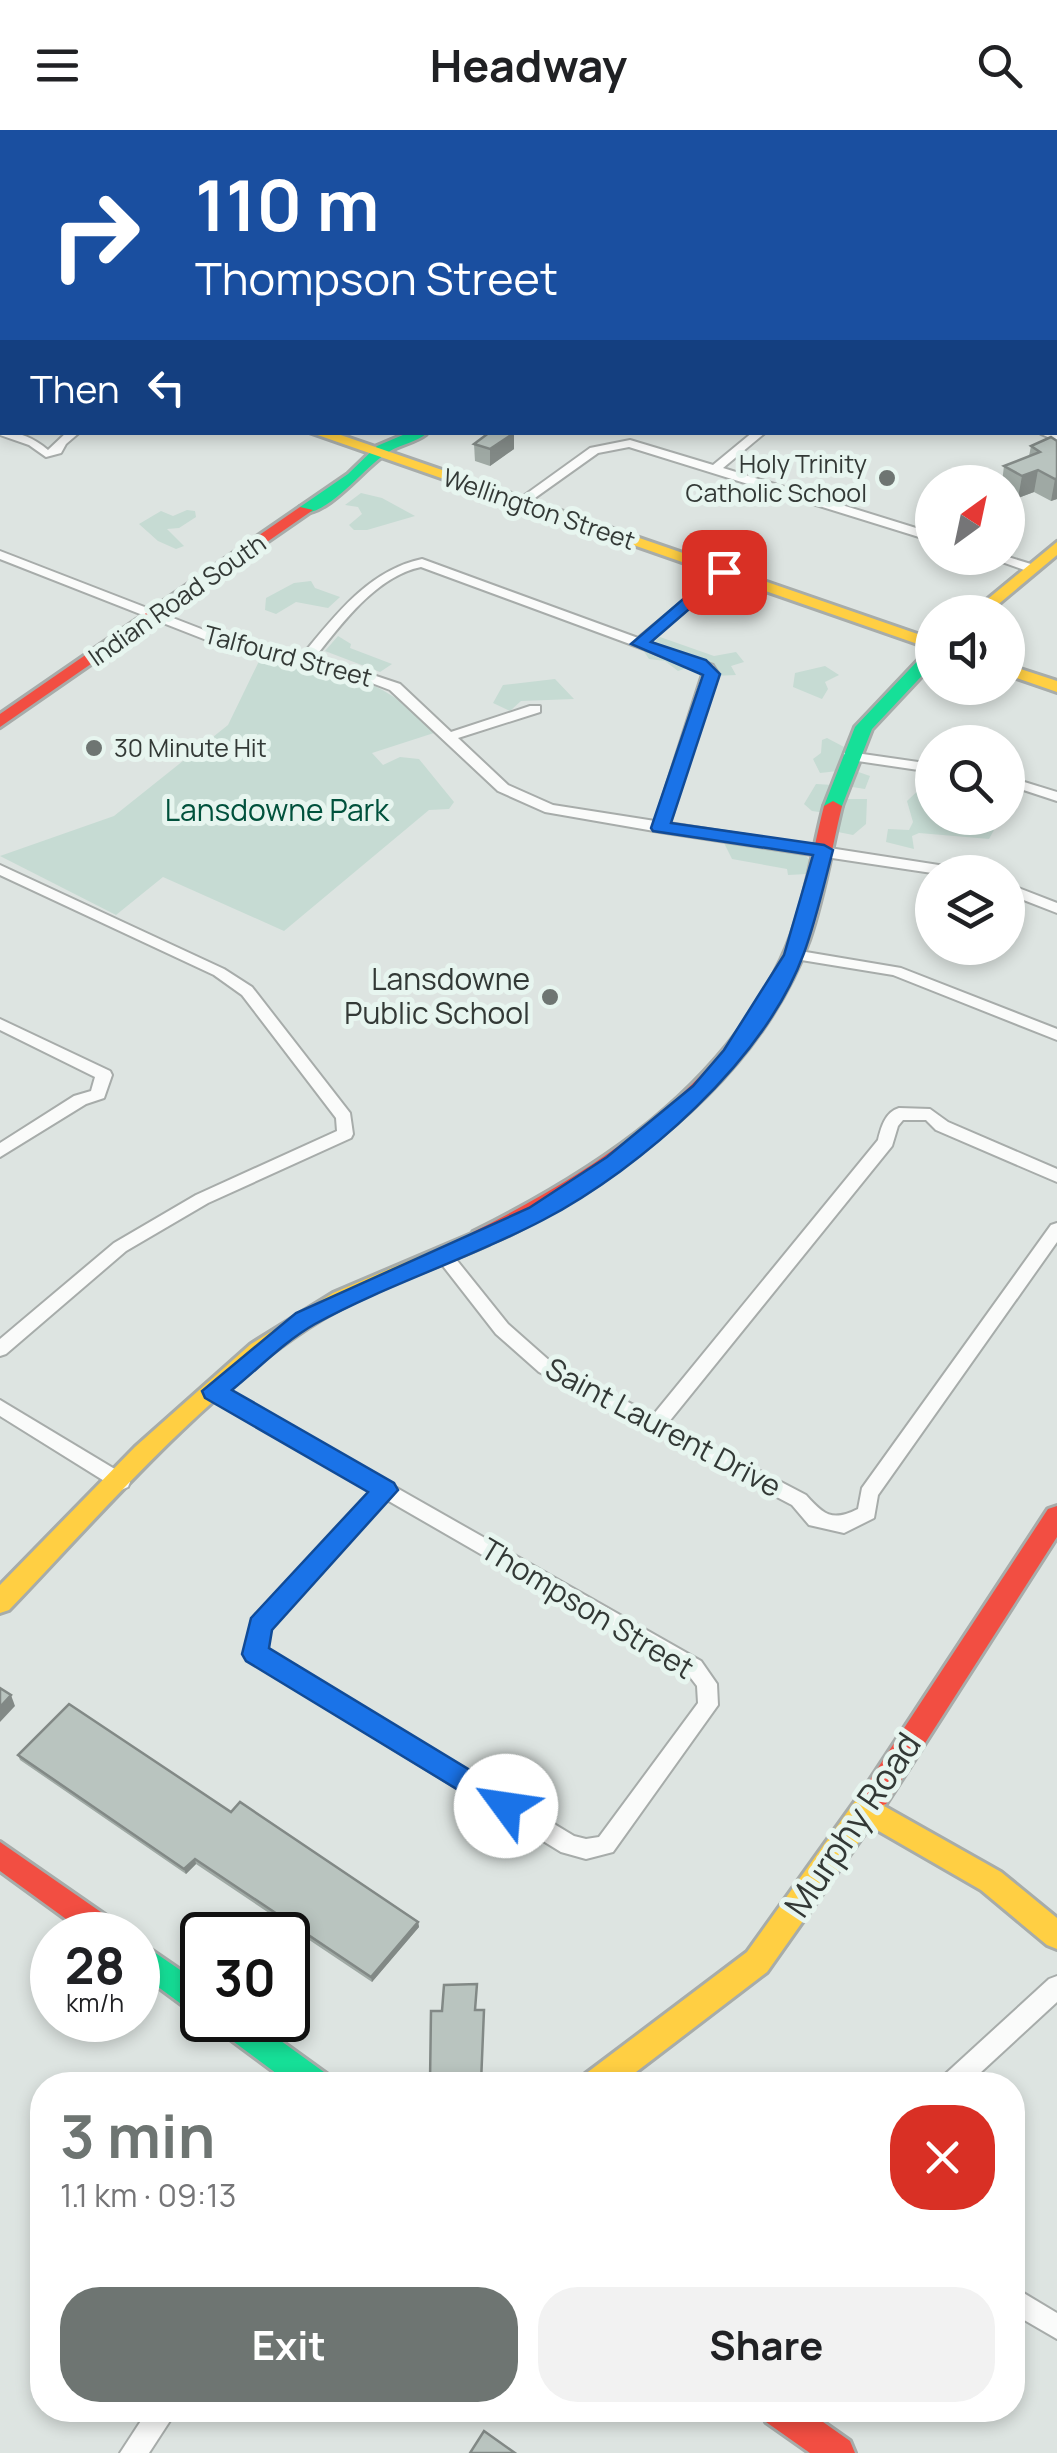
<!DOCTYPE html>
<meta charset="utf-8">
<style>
body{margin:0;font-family:Manrope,sans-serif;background:#f2f2f2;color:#202124;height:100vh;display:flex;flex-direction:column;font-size:38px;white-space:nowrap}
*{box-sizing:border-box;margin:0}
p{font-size:32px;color:#757577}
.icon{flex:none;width:55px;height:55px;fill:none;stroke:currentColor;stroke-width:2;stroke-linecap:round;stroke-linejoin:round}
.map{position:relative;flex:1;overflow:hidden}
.details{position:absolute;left:30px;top:1942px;width:995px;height:350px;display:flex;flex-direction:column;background:#fff;border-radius:40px;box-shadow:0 5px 15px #0003}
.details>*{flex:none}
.hud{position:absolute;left:0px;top:0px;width:1058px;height:305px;box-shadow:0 5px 15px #0003;background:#1a4fa0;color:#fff;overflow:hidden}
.needle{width:65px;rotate:33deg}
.fabs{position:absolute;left:915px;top:335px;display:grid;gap:20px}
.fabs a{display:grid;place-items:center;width:110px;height:110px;border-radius:50%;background:#fff;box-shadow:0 5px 15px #0003;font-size:50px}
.speed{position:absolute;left:30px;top:1782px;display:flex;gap:20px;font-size:50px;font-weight:700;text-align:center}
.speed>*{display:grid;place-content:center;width:130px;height:130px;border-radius:50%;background:#fff;box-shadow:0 5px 15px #0003;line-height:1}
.speed small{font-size:25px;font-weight:400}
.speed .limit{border:5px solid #111;border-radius:15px;background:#fff;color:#111}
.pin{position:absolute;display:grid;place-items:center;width:85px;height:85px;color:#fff;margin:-42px;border-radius:20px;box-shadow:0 5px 15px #0006}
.me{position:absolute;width:110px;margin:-55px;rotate:301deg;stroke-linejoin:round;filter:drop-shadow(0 0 8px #0008)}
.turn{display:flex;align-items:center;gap:35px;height:210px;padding:0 30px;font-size:45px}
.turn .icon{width:130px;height:130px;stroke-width:2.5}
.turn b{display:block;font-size:70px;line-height:85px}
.then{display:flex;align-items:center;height:95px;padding:0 30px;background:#0003;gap:20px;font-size:38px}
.round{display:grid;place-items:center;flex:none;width:105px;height:105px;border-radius:40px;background:#f2f2f2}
.head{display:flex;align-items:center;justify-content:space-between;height:170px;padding:0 30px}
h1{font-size:60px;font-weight:700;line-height:75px;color:#6e7572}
.cta{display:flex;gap:20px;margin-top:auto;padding:20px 30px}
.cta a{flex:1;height:115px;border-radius:40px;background:#6e7572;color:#fff;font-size:40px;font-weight:700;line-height:115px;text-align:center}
.cta a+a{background:#f2f2f2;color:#202124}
header{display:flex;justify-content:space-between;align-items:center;height:130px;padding:0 30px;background:#fff;font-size:45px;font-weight:700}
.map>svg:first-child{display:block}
.green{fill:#c6dbd3}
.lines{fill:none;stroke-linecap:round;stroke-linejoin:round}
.street-casing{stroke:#a7acaa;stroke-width:4}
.fast-casing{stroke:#a7acaa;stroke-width:6}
.slow-casing{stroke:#a7acaa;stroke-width:6}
.jam-casing{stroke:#a7acaa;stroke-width:6}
.street{fill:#fafbfa;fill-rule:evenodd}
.fast{fill:#16e098;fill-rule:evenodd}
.slow{fill:#ffcf43;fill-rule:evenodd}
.jam{fill:#f24e42;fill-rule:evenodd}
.wall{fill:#9fa9a4}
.shaded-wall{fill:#828986}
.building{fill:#b9c4bf;stroke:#828986;stroke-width:2.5}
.route{fill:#1a73e8;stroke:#114b97;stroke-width:2.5}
.poi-dot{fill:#6e7572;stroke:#e7f5ef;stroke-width:4}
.labels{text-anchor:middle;stroke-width:10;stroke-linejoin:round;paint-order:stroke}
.far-poi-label{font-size:25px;fill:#333936;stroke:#e7f5ef;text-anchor:end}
.far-street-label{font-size:25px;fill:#333936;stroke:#e7f5ef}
.park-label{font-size:30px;fill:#00513c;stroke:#e7f5ef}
.poi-label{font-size:30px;fill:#333936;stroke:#e7f5ef;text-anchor:end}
.street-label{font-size:30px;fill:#333936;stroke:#e7f5ef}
.near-street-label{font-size:35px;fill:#333936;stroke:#e7f5ef}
</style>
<header><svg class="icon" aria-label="menu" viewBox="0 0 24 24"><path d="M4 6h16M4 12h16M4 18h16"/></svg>Headway<svg class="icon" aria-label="search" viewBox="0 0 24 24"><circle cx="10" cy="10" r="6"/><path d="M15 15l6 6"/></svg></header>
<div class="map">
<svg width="1057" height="2323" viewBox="0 0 1057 2323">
<rect width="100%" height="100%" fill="#dde4e1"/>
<g class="green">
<polygon points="361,363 382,368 415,386 367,400 354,400 349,395 362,384 358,377 345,375"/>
<polygon points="187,380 195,381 196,387 179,398 167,399 184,416 176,419 158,411 139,394 161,381 173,386"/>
<polygon points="311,451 315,458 340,467 328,478 296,472 276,484 265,480 266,468 294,453"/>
<polygon points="338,506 351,514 350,518 392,534 380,542 325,521"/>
<polygon points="660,507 714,526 736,522 744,532 731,536 736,545 714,546 708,531 691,525 682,528 690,537 678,541 665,531 649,529 643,520"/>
<path d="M 261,527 C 335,536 382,548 437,602 L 372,623 L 383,635 L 400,627 L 419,629 L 454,672 L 449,679 L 429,680 L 284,801 L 163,747 L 116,785 L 0,726 L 114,686 L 228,595 Z"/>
<polygon points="825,536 839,545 825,552 828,559 822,569 793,557 795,543"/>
<polygon points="555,549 574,569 521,571 510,581 493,573 503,555"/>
<polygon points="827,608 846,618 844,637 870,646 865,659 846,656 838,641 820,643 813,629 821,623 822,610"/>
<polygon points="816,654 833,655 829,669 867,669 866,694 853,705 838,702 840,685 812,681 804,674"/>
<polygon points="923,656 931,658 932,688 985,688 984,696 994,700 989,709 919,703 912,706 914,719 886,712 888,699 909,700 913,692 907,671"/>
<polygon points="721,707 798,717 812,733 807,744 788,745 787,739 732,729"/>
</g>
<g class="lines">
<g class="street-casing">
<g id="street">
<polygon points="572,0 586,0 588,2 575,2"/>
<polygon points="0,14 2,15 2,21 0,20"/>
<polygon points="2,60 2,66 0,67 0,61"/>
<polygon points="1057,71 1057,77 1055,78 1055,72"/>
<polygon points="0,109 2,110 2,116 0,115"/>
<path d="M 0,299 L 2,299 L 2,302 C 20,302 34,308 48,320 L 67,302 L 80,302 L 66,314 L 61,323 L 46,327 L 29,315 L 0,305 Z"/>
<polygon points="753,302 766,302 723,338 932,403 932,411 629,317 598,323 525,375 515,372 590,318 630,310 713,335"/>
<polygon points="1040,302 1057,304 1057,311 1041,304"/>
<path d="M 0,421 L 222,507 L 304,523 C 336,484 370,440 422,429 L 638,508 L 720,440 L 728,440 L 728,446 L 648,512 L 713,535 L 718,543 L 669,693 L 958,738 L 965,742 L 932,743 L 660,702 L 545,682 L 498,661 L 390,560 L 325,535 L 214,513 L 0,429 ZM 421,437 L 703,541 L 655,691 L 553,675 L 508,655 L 458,608 L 540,582 L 540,576 L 530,576 L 451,602 L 400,554 L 316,526 C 343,492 377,446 421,437 Z"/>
<polygon points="1008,427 1034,435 1036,438 1030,442 991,428"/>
<polygon points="849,622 932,634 932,642 844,629 844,623"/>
<polygon points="1008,647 1057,662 1057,671 1008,655"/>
<polygon points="0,735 224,839 252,857 350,983 353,1004 351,1008 208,1073 126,1121 6,1224 0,1226 0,1209 114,1113 196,1065 337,1001 336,988 242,865 214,845 0,745"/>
<polygon points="1008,754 1057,773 1057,783 1008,764"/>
<polygon points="794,820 901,838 1057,899 1057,910 893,845 789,828 786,825"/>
<polygon points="0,889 110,941 112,945 104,968 86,974 0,1027 0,1013 74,966 91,961 95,947 0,900"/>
<path d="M 899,978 L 930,979 L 948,992 L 1057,1039 L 1057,1052 L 936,1000 L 926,990 L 903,990 L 898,996 L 892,1016 L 668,1293 L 806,1365 C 824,1385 832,1392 858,1379 L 862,1358 L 1051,1095 L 1057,1093 L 1057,1112 L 878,1365 L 874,1388 L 844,1403 L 809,1395 L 792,1375 L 539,1242 L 496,1204 L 436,1127 L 439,1123 L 451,1123 L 508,1194 L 551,1232 L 653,1285 L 878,1010 C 881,998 885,982 899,978 Z"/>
<path d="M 214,1254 L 701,1531 L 717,1554 L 718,1575 L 613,1722 L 586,1729 L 561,1722 L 248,1530 L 245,1524 L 253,1490 L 372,1361 L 208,1266 L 205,1261 L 208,1256 ZM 387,1370 L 687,1543 L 697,1556 L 698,1573 L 599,1707 L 586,1709 L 574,1706 L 266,1520 L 269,1499 Z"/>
<polygon points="0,1270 128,1347 130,1352 128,1357 121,1360 114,1357 0,1286"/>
<polygon points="1057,1846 1057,1872 967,1955 938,1955 942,1947 1049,1849"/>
<polygon points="1012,2156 1057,2183 1057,2209 1012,2183"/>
<polygon points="148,2280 177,2280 149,2323 120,2323"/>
</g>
</g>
<g class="fast-casing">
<g id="fast">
<polygon points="0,192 2,193 2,201 0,201"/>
<path d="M 410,302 L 426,304 C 416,312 402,314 390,321 C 365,335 330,386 300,383 L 300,377 L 348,344 L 377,316 Z"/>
<polygon points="932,521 932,535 872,599 842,676 839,680 827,680 824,676 855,597 926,522"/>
<polygon points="138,1811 202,1855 202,1886 192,1882 138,1842"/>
<polygon points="213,1890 252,1890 328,1945 332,1955 292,1955 218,1900"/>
</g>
</g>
<g class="slow-casing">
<g id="slow">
<polygon points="309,302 332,302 932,509 932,519"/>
<polygon points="1057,412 1057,425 989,482 972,482"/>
<polygon points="1008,535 1057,551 1057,562 1008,545"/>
<path d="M 481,1100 L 489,1102 L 492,1108 L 489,1114 C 429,1141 364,1161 309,1197 C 194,1273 104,1381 9,1480 L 0,1483 L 0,1455 L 135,1317 L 251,1214 L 333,1163 Z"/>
<polygon points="876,1653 886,1656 890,1665 884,1676 1001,1742 1057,1788 1057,1819 1047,1815 981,1760 870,1696 767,1842 619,1955 580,1955 584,1945 747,1822 866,1656"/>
</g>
</g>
<g class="jam-casing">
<g id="jam">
<polygon points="300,377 313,380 0,597 0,584"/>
<path d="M 833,671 L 842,676 C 831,721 824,767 809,810 C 766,929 662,1017 556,1078 C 538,1089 492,1119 473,1114 L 470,1108 L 473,1102 C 597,1040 720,960 781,830 C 804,782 811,727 824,676 Z"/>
<polygon points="1057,1376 1057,1407 886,1674 876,1677 866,1674 862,1665 866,1656 1048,1379"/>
<polygon points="0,1712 121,1796 125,1805 88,1805 0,1741"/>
<polygon points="762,2280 806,2280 850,2311 855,2323 810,2323 766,2292"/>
</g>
</g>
<use href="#street" class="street"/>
<use href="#fast" class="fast"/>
<use href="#slow" class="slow"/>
<use href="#jam" class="jam"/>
</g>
<g class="wall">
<polygon points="1057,311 1057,369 1051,371 1034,362 1018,368 1008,362 1008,352 1002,352 1004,336 1029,326 1031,316"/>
<polygon points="474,314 514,319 490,336 475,331"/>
<polygon points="18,1625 231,1682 418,1792 419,1797 372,1852 196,1734 186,1744 20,1630"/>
<polygon points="484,1880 481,1955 430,1955 431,1881"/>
</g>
<g class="shaded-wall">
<polygon points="514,303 514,319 490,336 490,319"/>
<polygon points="1038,340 1034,362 1018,368 1022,346"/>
<polygon points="1057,348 1057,369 1051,371 1055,349"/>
<polygon points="11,1565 15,1576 0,1592 0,1577"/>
<polygon points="195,1729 196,1734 186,1744 184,1739"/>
<polygon points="418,1792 419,1797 372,1852 371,1847"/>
</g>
<g class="building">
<polygon points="490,302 514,302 514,303 490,319 474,314"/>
<polygon points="1051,307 1057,311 1057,348 1055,349 1038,340 1022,346 1004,336 1040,322 1031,316"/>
<polygon points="0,1558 11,1565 0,1577"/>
<polygon points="69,1574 231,1682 240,1672 418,1792 371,1847 195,1729 184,1739 18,1625"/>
<polygon points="477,1854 475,1880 484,1880 481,1953 430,1951 431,1881 442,1881 444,1855"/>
<polygon points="484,2301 515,2323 470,2323"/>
</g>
<path class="route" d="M 718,439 L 732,442 L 651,512 L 706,530 L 720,544 L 671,693 L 824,715 L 833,720 C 824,754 816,790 804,823 C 765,930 642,1038 543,1090 C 469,1129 388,1154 315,1194 C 285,1211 258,1239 232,1260 L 394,1353 L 398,1360 L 272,1500 L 269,1518 L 516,1668 L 520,1676 L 516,1685 L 506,1689 L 246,1531 L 242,1524 L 251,1488 L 368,1362 L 205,1268 L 202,1261 L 296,1183 L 529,1078 L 607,1027 L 693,956 L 724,920 L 784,825 L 813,725 L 653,701 L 651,698 L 703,545 L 631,514 Z"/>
<g class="poi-dot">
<circle cx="887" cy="348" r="10"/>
<circle cx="94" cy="618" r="10"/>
<circle cx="550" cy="867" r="10"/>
</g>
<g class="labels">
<g class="far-poi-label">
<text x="867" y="343">Holy Trinity<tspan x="867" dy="29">Catholic School</tspan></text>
<text x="114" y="627" text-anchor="start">30 Minute Hit</text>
</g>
<g class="far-street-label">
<text transform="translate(539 379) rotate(19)" y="9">Wellington Street</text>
<text transform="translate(177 470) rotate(-35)" y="9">Indian Road South</text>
<text transform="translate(288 526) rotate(15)" y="9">Talfourd Street</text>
</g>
<g class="park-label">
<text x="277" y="691">Lansdowne Park</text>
</g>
<g class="poi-label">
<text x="530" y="860">Lansdowne<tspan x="530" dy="34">Public School</tspan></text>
</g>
<g class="street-label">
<text transform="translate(663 1298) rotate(28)" y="10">Saint Laurent Drive</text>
<text transform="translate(587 1479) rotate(31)" y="10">Thompson Street</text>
</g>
<g class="near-street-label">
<text transform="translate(853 1695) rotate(-56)" y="12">Murphy Road</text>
</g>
</g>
</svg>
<div class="fabs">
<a><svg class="needle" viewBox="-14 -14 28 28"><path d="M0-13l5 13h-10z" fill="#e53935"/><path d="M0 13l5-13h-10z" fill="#757577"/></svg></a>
<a><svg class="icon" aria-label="sound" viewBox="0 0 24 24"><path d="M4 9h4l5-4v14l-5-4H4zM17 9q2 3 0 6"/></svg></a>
<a><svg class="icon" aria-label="search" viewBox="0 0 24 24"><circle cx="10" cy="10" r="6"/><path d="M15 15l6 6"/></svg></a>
<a><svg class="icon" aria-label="layers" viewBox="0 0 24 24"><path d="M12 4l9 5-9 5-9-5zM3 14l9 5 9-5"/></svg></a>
</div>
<div class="speed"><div>28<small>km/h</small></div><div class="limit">30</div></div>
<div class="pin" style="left:724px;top:442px;background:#d93025"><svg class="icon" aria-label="arrive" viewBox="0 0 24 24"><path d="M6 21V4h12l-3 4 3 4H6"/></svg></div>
<svg class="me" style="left:506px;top:1676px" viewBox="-20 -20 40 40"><circle r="19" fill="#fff"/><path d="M0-13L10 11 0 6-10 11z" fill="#1a73e8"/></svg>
<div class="hud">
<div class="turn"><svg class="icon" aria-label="right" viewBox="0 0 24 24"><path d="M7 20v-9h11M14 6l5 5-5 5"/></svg><div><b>110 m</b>Thompson Street</div></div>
<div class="then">Then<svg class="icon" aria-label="left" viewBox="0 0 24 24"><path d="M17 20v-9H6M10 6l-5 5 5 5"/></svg></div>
</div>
<section class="details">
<div class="head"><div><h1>3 min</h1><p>1.1 km · 09:13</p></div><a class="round" style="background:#d93025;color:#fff"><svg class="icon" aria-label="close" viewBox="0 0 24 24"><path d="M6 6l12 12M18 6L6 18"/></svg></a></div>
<div class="cta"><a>Exit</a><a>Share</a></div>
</section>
</div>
